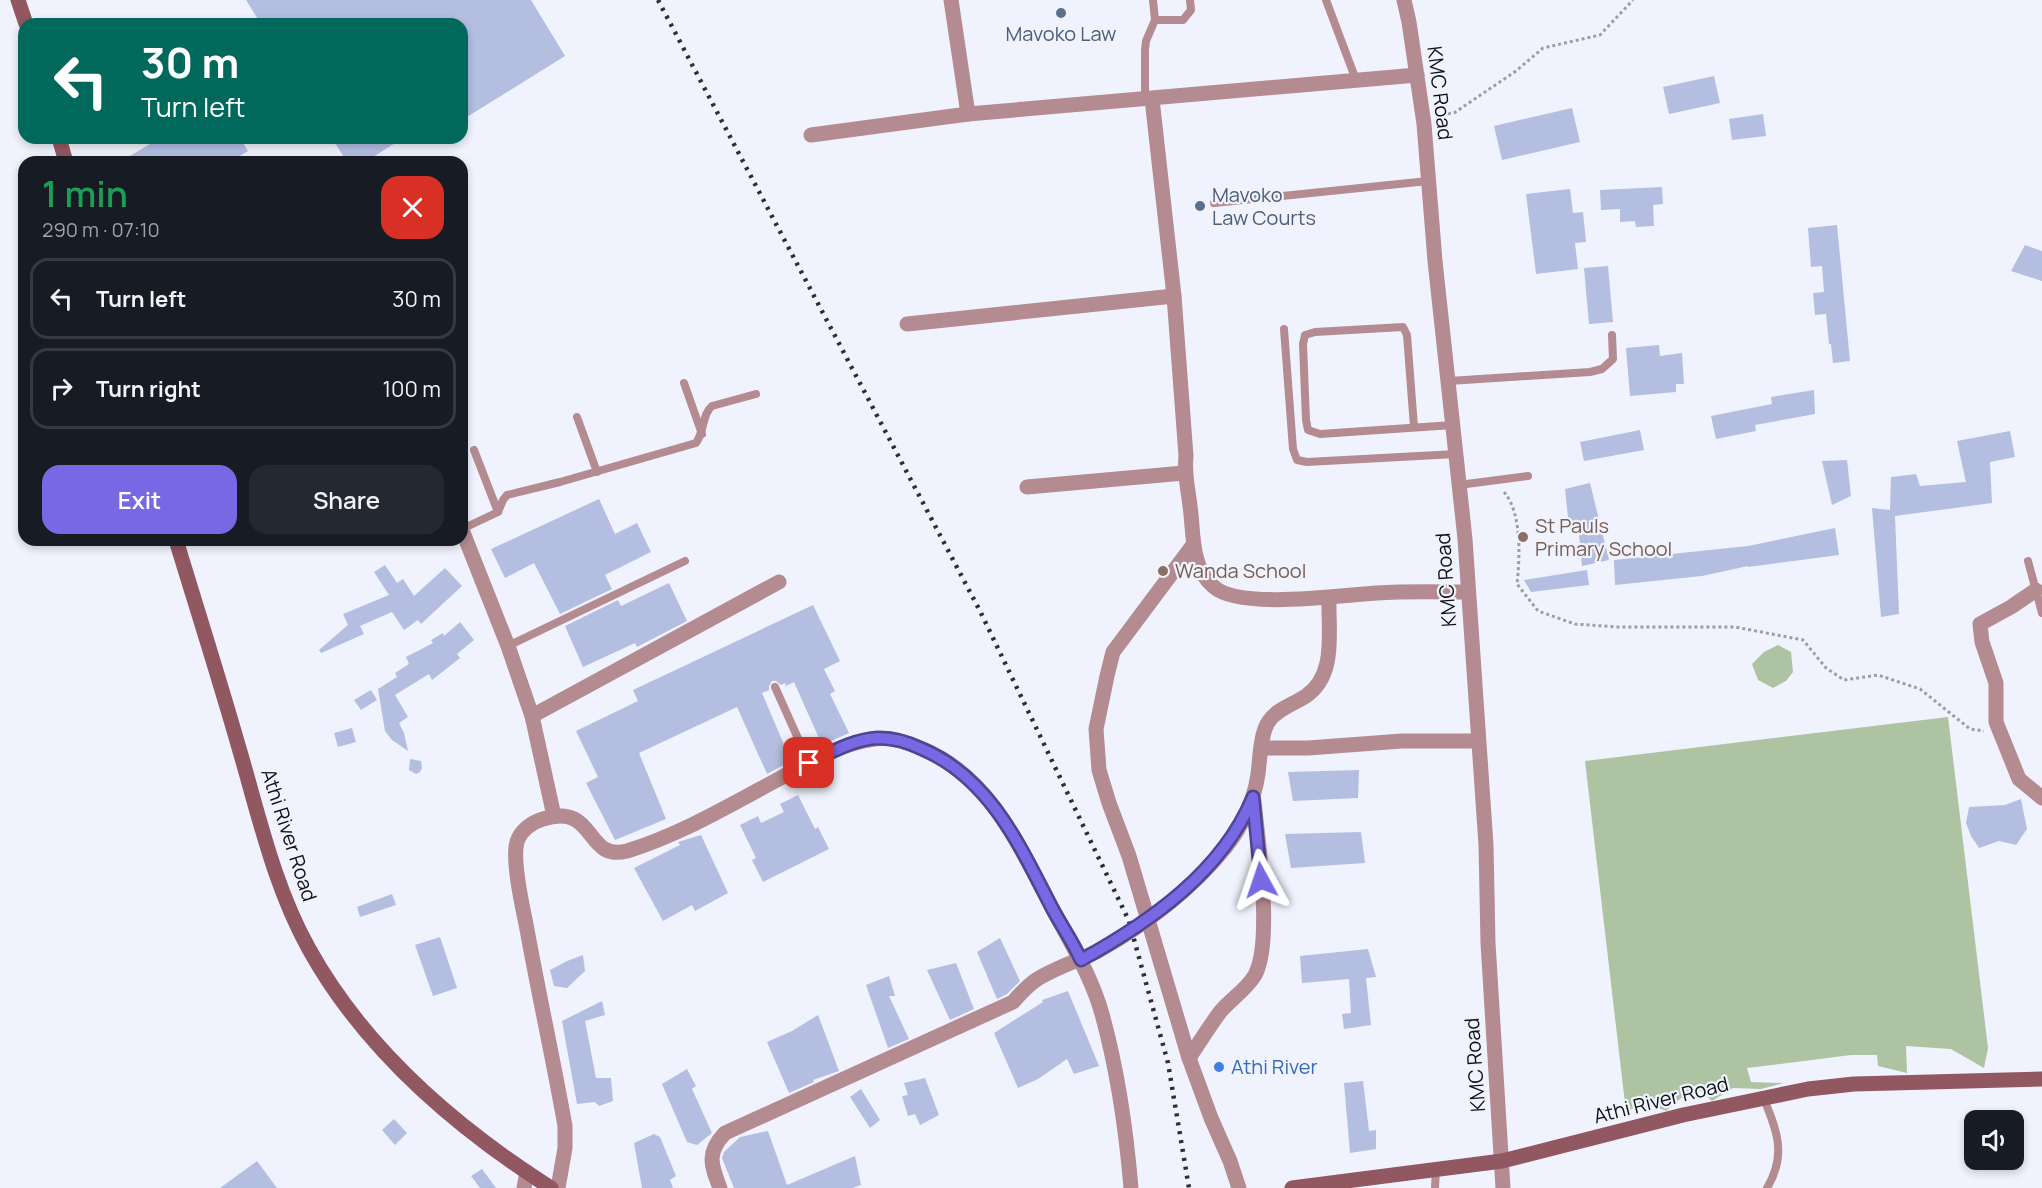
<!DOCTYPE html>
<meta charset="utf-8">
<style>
body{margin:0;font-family:Manrope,sans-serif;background:#242831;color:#f1f3f6;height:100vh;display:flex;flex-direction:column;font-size:22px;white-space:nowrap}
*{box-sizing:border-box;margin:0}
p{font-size:20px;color:#9ea1a6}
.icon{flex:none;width:33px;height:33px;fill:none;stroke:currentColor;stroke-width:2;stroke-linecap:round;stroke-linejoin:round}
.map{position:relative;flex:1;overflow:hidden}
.side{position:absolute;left:18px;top:156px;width:450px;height:390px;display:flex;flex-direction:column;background:#171b24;border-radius:18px;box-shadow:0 3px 9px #0003}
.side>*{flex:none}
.banner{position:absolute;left:18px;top:18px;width:450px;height:126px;border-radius:18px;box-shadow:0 3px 9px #0003;background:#00695c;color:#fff;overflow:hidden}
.buttons{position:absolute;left:1964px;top:1110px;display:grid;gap:12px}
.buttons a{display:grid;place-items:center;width:60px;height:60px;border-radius:12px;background:#171b24;box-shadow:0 3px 9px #0003;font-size:30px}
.pin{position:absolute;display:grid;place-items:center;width:51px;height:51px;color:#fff;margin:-26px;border-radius:12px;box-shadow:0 3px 9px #0006}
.me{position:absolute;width:66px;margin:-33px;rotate:355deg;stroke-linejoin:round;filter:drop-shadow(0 0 4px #0008)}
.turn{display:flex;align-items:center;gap:21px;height:126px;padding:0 24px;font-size:27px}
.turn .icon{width:78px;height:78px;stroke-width:2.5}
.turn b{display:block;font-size:42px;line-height:51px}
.round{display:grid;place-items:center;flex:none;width:63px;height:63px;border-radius:18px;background:#242831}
.overview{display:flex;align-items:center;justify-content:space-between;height:102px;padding:0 24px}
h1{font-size:36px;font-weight:600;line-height:45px;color:#1e9e55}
.button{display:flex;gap:12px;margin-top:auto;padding:12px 24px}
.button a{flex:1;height:69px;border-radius:18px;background:#7868e3;color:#fff;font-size:24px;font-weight:600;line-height:69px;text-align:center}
.button a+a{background:#242831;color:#f1f3f6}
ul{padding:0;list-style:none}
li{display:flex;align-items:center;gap:18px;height:81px;margin:0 12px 9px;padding:0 12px;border:3px solid #363941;border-radius:18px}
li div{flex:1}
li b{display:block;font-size:22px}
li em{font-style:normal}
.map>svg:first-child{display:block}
.forest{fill:#adc3a2}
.building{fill:#b3bee1}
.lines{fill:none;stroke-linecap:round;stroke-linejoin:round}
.path{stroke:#9b9ea5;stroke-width:3;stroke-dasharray:3 3;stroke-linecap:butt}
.service{stroke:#b48b90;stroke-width:8}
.minor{stroke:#b48b90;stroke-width:15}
.tertiary{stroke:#b48b90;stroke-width:15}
.secondary{stroke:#915861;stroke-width:15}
.rail{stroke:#2c2e33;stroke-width:4.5;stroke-dasharray:3 6;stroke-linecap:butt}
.route-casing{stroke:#4e4494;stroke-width:15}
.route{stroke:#7868e3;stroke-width:10}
.service-dot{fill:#5c6f8a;stroke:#f0f3fd;stroke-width:2}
.education-dot{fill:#8d6e63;stroke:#f0f3fd;stroke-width:2}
.shop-dot{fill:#3f7fe0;stroke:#f0f3fd;stroke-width:2}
.labels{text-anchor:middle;stroke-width:4.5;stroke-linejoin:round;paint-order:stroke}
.service-label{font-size:20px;fill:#4e5e75;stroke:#f0f3fd}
.street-label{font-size:20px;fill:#0f1014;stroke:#f0f3fd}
.education-label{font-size:20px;fill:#785e54;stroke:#f0f3fd;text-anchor:start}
.shop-label{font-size:20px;fill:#366cbe;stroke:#f0f3fd;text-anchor:start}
</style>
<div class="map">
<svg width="2042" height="1188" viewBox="0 0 2042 1188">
<rect width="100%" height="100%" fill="#f0f3fd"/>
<g class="forest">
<polygon points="1778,645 1791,652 1793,672 1786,681 1773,688 1758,680 1752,664 1764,652"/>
<polygon points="1948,717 1988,1048 1984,1068 1951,1049 1906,1046 1907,1073 1878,1066 1877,1055 1851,1055 1747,1068 1751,1082 1784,1083 1761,1089 1733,1088 1712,1101 1695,1086 1666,1111 1645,1102 1626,1112 1585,761"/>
</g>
<g class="building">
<polygon points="246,0 531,0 565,56 462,120 462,24 261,24"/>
<polygon points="1714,76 1720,103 1669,114 1663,87"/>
<polygon points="1572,108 1580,142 1502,160 1494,126"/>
<polygon points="1763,114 1766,136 1732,140 1729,119"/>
<polygon points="160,138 240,138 248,151 230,162 120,162"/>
<polygon points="332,138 403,138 365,162 347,162"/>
<polygon points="1662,187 1663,204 1653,205 1654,226 1636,227 1635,221 1620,222 1620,209 1601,210 1600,190"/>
<polygon points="1570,189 1573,213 1583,212 1586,242 1575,243 1578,269 1536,274 1526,194"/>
<polygon points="1837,225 1850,361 1833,363 1831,344 1829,344 1826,314 1815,315 1813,293 1824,292 1822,266 1811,267 1808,228"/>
<polygon points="2025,245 2042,251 2042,281 2011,271"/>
<polygon points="1608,266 1613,322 1589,324 1584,268"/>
<polygon points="1659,345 1660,356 1682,353 1684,384 1676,384 1676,392 1630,396 1626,348"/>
<polygon points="1814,390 1815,414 1755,425 1756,431 1716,439 1711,416 1772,404 1771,397"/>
<polygon points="1640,430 1644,450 1584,461 1580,442"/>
<polygon points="2010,431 2015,457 1990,462 1992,503 1895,516 1899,614 1881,617 1872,508 1890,510 1891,477 1916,474 1920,486 1966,482 1957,441"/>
<polygon points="1847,460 1851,496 1832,505 1822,461"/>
<polygon points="1590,483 1609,560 1582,566 1578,525 1569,527 1565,489"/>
<polygon points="599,499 615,534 637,523 651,552 605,575 612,589 560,614 534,563 505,578 491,549"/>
<polygon points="1835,528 1839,555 1748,567 1748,566 1702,576 1615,585 1614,560 1748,546"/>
<polygon points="385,565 397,583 403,579 414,596 445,568 462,586 421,624 418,620 404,630 392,612 360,626 364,634 321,653 319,650 348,625 343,614 389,595 374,572"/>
<polygon points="1587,570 1589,585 1531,592 1524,580"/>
<polygon points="669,583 687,621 637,647 635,643 583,667 565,626 618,600 621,606"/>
<polygon points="813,605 840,661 824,669 835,691 830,694 849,733 822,745 794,682 786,686 785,683 781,685 776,681 772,681 769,686 769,690 762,693 791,761 767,774 737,707 639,753 666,819 615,840 586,783 598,777 576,731 638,701 633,690"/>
<polygon points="460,622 474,640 457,654 460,658 432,680 429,674 395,695 408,717 399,723 404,733 408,751 392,740 385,731 378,689 397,677 395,673 409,664 406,657 433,643 431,640 443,633 444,636"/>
<polygon points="371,690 377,700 361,710 354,700"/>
<polygon points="352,728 356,742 338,747 334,733"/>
<polygon points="410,759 421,761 422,768 420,772 416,774 409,770"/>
<polygon points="1359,770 1358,798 1293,801 1288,772"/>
<polygon points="798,795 815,829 818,827 829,849 763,882 752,860 756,858 740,825 758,816 761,823 784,812 780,804"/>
<polygon points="2021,799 2027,829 2016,845 1999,841 1979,848 1971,836 1966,823 1969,807 2005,805"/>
<polygon points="1361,832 1365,863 1291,868 1285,834"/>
<polygon points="701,835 728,893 695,911 692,905 663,921 634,868 680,845 678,842"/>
<polygon points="392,894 396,905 360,917 357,907"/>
<polygon points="440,937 457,988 433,996 415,945"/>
<polygon points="1000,938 1020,981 1007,994 997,999 977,952"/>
<polygon points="1368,949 1376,977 1366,978 1371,1025 1344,1029 1342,1014 1351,1013 1349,979 1302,983 1300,956"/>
<polygon points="583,955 585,971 567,988 554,986 550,970 567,961"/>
<polygon points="956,963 974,1009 950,1020 927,970"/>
<polygon points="889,976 895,996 889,996 909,1039 888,1048 866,985"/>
<polygon points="1068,991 1099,1066 1074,1074 1067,1059 1038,1079 1018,1088 994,1033 1043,1002 1042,1000"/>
<polygon points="602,1001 605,1015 585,1021 596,1078 611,1078 613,1101 599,1106 595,1102 577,1104 562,1021"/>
<polygon points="818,1015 839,1071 813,1080 814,1082 789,1093 767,1042 792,1031"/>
<polygon points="687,1069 696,1086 692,1089 712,1133 697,1145 687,1142 662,1084"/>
<polygon points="925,1078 939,1115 920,1125 915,1114 908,1116 902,1096 908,1095 904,1083"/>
<polygon points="1363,1081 1369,1131 1376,1130 1376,1149 1350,1153 1344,1083"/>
<polygon points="861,1089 880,1120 870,1128 850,1097"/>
<polygon points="394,1119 407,1133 395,1145 382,1130"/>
<polygon points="768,1131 787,1185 855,1156 861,1185 853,1188 734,1188 722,1158 724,1152 740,1137"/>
<polygon points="654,1134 660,1137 676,1176 670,1180 673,1188 642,1188 634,1143"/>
<polygon points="257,1161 277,1188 220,1188"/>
<polygon points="482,1169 496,1188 480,1188 471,1176"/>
</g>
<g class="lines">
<g class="path">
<polyline points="1436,115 1454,113 1516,71 1543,48 1600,35 1633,0"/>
<path d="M 1504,492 C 1522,513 1520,557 1517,584 L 1538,611 L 1575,624 L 1618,627 L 1735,627 L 1803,640 L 1826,668 L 1844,680 L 1878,675 L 1920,689 L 1970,729 L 1984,731"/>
</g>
<g class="service">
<polyline points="1326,0 1356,80"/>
<polyline points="1155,20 1183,20 1191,10 1190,0"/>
<polyline points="1145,100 1145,50 1146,41 1155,20 1153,0"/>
<polyline points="1214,203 1428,181"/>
<polyline points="1284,329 1293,449 1297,460 1307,462 1456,454"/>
<polyline points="1449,381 1590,372 1602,369 1613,359 1612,335"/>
<polyline points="684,383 702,434"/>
<polyline points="577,417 597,472"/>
<polyline points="1414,427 1407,335 1403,327 1315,332 1305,335 1303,344 1306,420 1308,430 1320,434 1453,425"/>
<polyline points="474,450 498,512"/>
<polyline points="1459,485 1528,476"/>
<path d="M 462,529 L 498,512 L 503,500 L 507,495 L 560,482 L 696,443 C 705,430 702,414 712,406 L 756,394"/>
<polyline points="2028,561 2042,613"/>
<polyline points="508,646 685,561"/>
<polyline points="775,687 809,763"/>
<path d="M 1763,1097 C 1777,1130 1787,1155 1767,1188"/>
<polyline points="1435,1188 1436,1169"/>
</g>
<g class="minor">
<polyline points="951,0 968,114"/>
<polyline points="1404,0 1409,22 1424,124 1435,261 1465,539 1486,845 1488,943 1503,1188"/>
<path d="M 1152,99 L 1174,296 L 1186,456 C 1184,474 1188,488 1190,506 C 1194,533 1190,567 1214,587 C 1240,610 1342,595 1377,593 C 1407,591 1438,592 1468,592"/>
<polyline points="811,135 968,114 1417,75"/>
<polyline points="907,324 1174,296"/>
<polyline points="1027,487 1184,473"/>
<polyline points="462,530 508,646 532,716 554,816"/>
<polyline points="1193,545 1113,652 1107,676 1096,729 1099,770 1109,803 1129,856 1189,1058 1211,1118 1230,1161 1239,1188"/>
<polyline points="2036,590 2011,607 1980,624 1982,642 1996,683 1996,722 2019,779 2042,798"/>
<polyline points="532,716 779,582"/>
<polyline points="1261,748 1308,748 1402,741 1478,741"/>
<path d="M 1189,1058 C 1199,1043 1209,1027 1220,1012 C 1231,999 1246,990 1255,975 C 1273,941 1258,842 1254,801"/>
<path d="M 558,1188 L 565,1148 L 565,1126 C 553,1058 538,991 526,924 C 522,905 512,860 517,842 C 520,831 532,822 543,819 C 597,802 584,862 627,851 C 679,835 727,807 775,781 C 805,765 840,743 875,739 C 891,736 908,743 923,749 C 994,779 1021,852 1056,915 C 1073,947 1092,978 1102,1014 C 1118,1072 1126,1128 1131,1188"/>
<path d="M 720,1188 C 711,1165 706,1153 725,1133 L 1013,1002 C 1020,994 1027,986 1036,980 C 1054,968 1078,961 1098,951 C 1144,925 1191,890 1225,848 C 1242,827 1254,801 1258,774 C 1260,760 1260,733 1269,721 C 1277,709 1294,704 1306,696 C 1337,675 1328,631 1329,599"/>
</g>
<polyline class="tertiary" points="524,1188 527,1172"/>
<g class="secondary">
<polyline points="18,0 26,24"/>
<polyline points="59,138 66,162"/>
<path d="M 176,540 C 197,609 219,678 239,748 C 259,816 274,886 309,949 C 365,1050 455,1127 551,1188"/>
<polyline points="1292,1188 1502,1161 1683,1115 1808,1089 1854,1084 2042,1079"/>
</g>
<polyline class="rail" points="658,0 980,611 1129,921 1168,1063 1189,1188"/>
</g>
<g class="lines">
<g class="route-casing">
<path id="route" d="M 809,763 C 830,753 854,739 878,738 C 893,738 908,742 922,749 C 990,778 1020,846 1052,908 C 1061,925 1073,942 1081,960 C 1150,922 1222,872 1253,797 L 1261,880"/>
</g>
<use href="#route" class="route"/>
</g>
<g class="service-dot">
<circle cx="1061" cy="13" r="6"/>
<circle cx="1200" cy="206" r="6"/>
</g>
<g class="education-dot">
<circle cx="1523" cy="537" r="6"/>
<circle cx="1163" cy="571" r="6"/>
</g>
<circle class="shop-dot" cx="1219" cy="1067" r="6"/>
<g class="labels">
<g class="service-label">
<text x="1061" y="41">Mavoko Law</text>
<text x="1212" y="202" text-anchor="start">Mavoko<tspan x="1212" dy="23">Law Courts</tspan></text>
</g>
<g class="street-label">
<text transform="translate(1440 93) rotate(83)" y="7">KMC Road</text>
<text transform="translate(1446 580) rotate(-94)" y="7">KMC Road</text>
<text transform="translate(289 835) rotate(72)" y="7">Athi River Road</text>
<text transform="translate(1475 1065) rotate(-94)" y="7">KMC Road</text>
<text transform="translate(1661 1100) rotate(-14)" y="7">Athi River Road</text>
</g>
<g class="education-label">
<text x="1535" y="533">St Pauls<tspan x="1535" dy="23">Primary School</tspan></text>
<text x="1175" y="578">Wanda School</text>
</g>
<g class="shop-label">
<text x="1231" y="1074">Athi River</text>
</g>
</g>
</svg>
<div class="buttons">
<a><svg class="icon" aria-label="sound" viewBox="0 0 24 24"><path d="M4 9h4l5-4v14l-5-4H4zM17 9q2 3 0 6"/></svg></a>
</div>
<div class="pin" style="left:809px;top:763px;background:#d93025"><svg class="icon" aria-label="arrive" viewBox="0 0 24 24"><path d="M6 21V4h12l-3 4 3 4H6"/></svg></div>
<svg class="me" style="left:1261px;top:880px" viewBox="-20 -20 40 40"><path d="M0-17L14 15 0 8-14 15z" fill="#7868e3" stroke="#fff" stroke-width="4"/></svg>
<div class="banner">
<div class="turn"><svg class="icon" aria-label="left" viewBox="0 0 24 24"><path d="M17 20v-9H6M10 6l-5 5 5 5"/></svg><div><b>30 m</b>Turn left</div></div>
</div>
<section class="side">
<div class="overview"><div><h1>1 min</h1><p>290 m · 07:10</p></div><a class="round" style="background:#d93025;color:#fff"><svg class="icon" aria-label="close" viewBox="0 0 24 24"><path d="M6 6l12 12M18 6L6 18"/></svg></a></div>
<ul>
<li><svg class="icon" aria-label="left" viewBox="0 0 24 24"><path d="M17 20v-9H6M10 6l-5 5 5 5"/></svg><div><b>Turn left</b></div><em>30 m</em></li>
<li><svg class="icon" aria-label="right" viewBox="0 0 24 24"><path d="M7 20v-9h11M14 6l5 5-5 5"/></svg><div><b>Turn right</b></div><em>100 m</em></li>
</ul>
<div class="button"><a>Exit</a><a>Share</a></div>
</section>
</div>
